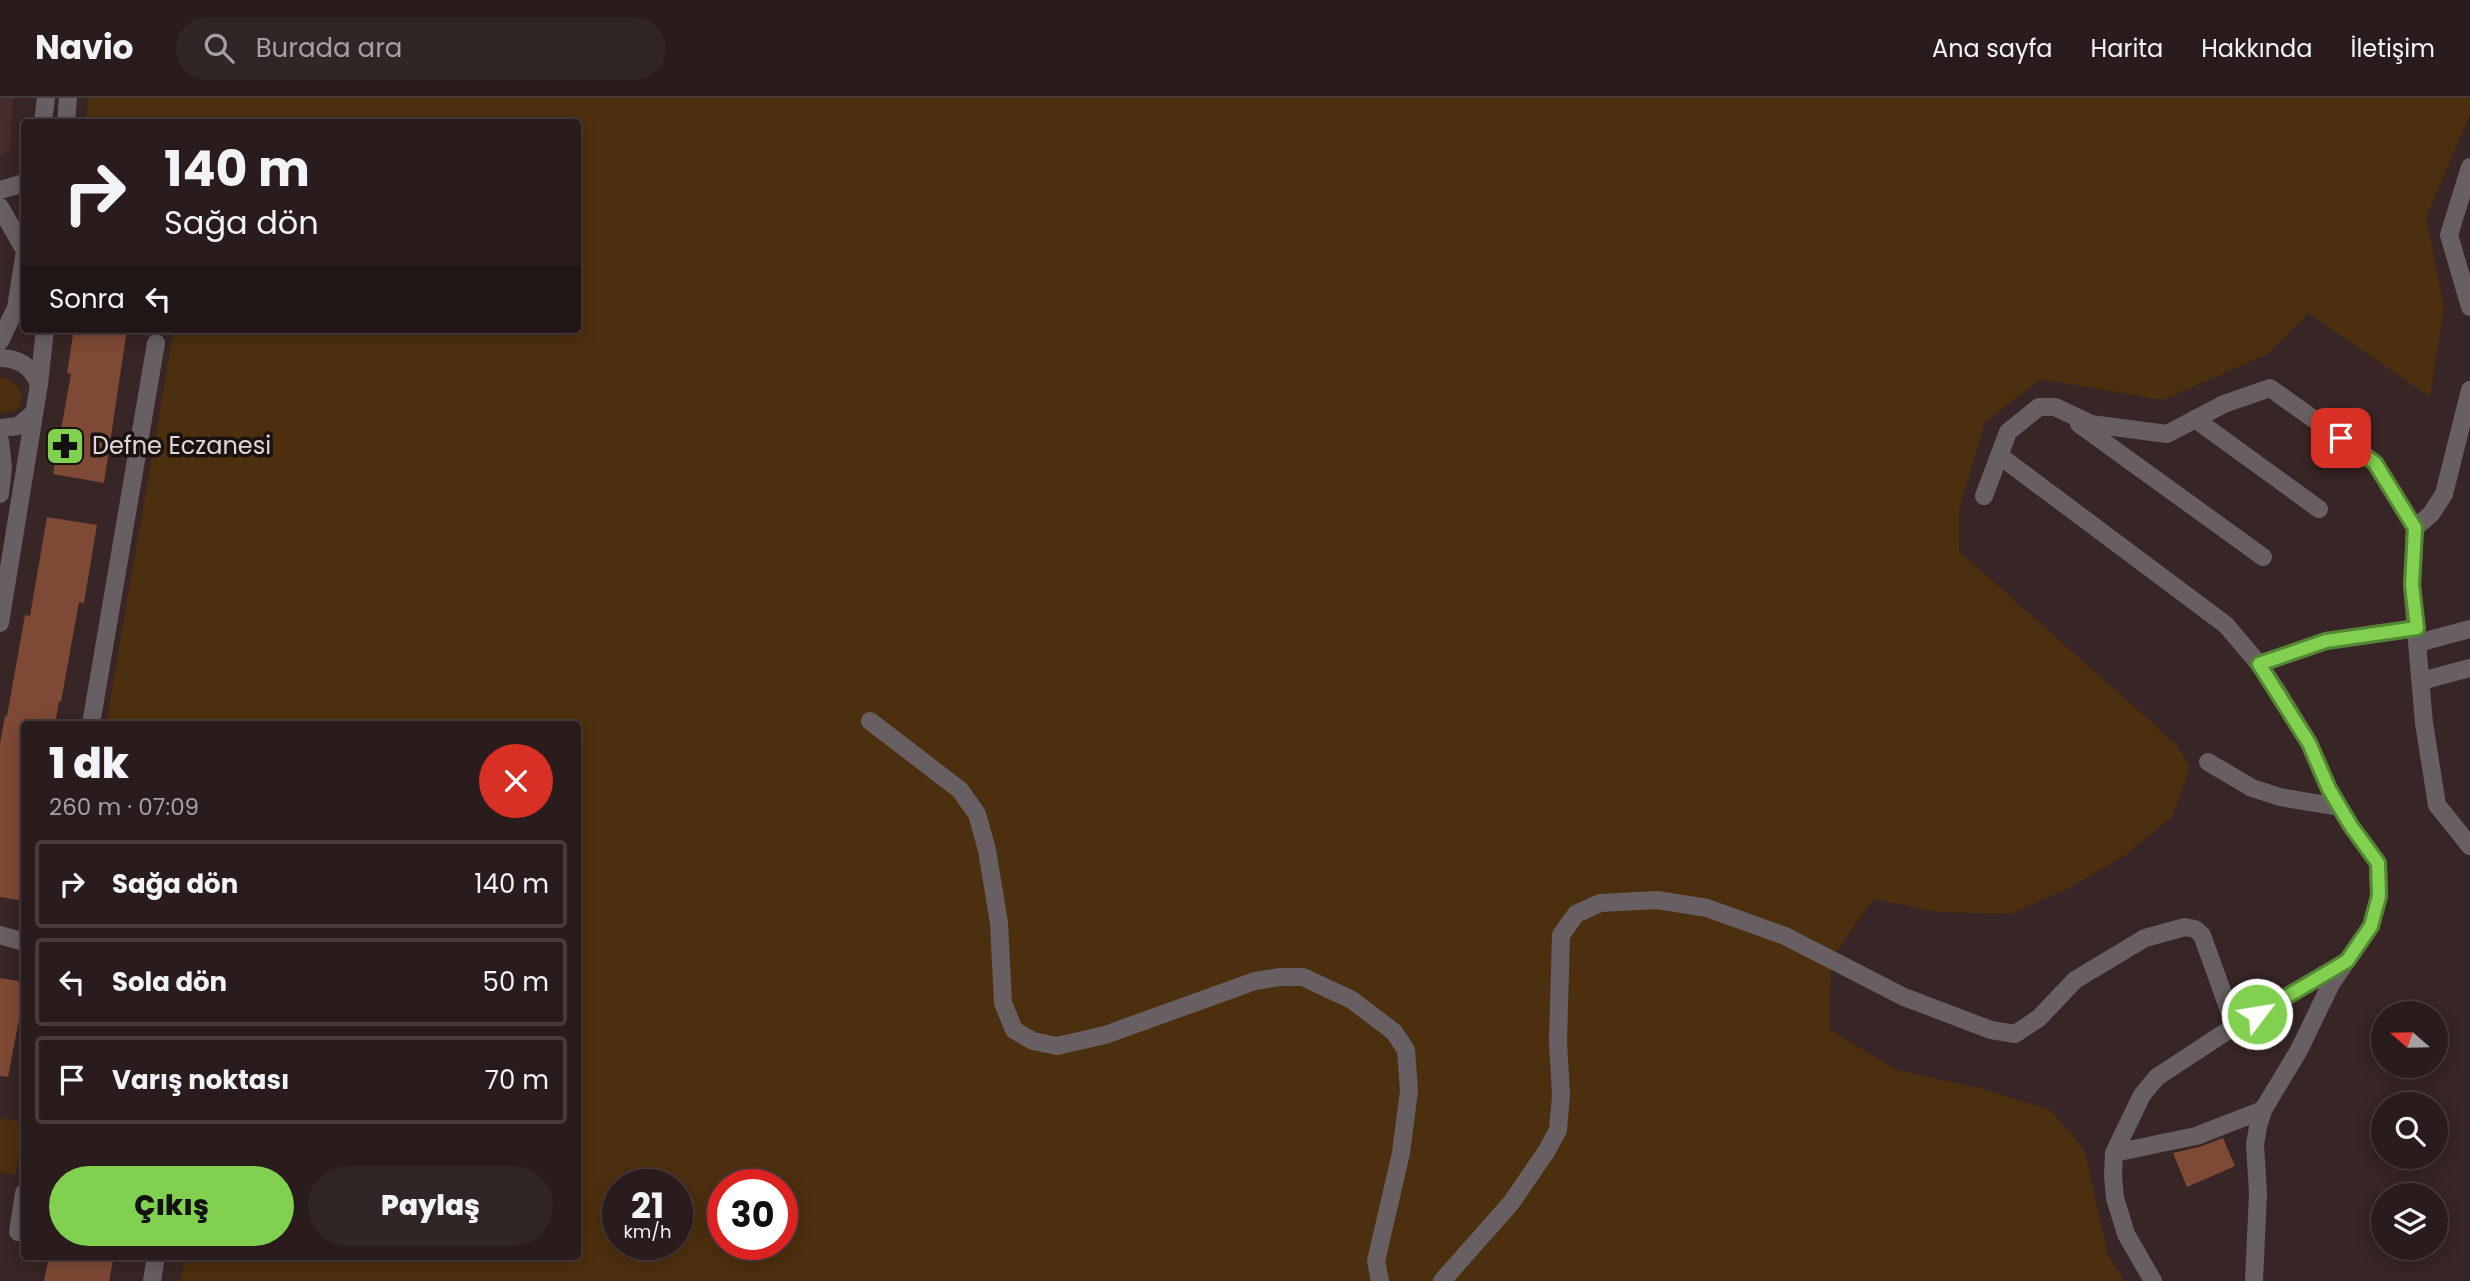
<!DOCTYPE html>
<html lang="tr">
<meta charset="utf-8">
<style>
body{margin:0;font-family:Poppins,sans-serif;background:#322525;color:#f1f3f6;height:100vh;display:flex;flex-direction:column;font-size:26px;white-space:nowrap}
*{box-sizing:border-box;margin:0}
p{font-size:23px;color:#a5a1a3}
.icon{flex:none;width:38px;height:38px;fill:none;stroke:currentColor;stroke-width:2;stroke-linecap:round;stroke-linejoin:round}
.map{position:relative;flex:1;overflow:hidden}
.panel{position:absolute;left:21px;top:623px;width:560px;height:539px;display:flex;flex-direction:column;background:#2a1c1c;border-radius:7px;box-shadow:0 4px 18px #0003,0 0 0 2px #463a3b}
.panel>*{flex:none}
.banner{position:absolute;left:21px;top:21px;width:560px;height:214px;border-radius:7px;box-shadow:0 4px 18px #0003,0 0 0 2px #463a3b;background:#2a1c1c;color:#f1f3f6;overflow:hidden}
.needle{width:46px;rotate:290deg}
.buttons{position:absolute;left:2371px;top:903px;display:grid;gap:14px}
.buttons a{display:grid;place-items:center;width:77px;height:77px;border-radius:50%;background:#2a1c1c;box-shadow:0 4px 18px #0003,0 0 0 2px #463a3b;font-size:35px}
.speed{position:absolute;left:602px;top:1071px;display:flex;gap:14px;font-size:35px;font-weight:700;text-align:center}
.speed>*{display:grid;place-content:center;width:91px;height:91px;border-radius:50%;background:#2a1c1c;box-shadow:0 4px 18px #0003,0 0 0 2px #463a3b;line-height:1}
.speed small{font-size:18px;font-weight:400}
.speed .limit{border:10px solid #d22;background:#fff;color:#111}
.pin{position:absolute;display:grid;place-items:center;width:60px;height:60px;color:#fff;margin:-30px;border-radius:14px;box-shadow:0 4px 10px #0006}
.me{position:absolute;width:77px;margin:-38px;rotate:59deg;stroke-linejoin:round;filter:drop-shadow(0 0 5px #0008)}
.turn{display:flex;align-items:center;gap:24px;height:147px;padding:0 28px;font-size:32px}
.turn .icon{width:91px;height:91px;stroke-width:2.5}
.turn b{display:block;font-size:49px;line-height:60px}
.then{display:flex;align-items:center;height:66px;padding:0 28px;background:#0003;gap:14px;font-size:26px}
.round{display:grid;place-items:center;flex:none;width:74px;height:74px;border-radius:37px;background:#322525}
.overview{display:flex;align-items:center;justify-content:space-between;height:119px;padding:0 28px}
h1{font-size:42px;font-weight:800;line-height:52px}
.primary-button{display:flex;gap:14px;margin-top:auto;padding:14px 28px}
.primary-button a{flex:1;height:80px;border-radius:42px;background:#82d04f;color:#111;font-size:28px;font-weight:800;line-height:80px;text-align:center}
.primary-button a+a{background:#322525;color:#f1f3f6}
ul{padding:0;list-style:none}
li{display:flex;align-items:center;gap:21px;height:88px;margin:0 14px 10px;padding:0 14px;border:4px solid #463a3b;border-radius:7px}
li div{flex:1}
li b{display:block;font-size:26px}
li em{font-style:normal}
header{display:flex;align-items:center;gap:42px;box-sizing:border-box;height:98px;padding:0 35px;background:#2a1c1c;border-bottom:2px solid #463a3b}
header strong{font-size:33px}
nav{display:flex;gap:38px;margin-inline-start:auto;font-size:24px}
.search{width:490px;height:63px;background:#322525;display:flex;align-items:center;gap:18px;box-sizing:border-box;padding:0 24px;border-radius:38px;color:#a5a1a3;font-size:26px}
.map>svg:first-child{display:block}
.built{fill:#472c2c}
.green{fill:#4c2f0e;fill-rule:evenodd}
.building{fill:#7e4935}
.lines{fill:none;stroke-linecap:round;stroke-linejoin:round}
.minor{stroke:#685f62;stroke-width:18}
.route-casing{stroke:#548733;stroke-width:18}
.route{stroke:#82d04f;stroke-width:12}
.labels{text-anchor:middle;stroke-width:7;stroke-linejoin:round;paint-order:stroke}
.poi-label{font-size:24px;fill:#e3d6d6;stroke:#1a1111;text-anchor:start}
</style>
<header>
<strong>Navio</strong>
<div class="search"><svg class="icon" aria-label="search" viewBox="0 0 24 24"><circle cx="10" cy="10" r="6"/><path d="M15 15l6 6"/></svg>Burada ara</div>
<nav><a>Ana sayfa</a><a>Harita</a><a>Hakkında</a><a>İletişim</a></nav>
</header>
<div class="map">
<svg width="2470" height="1183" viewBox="0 0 2470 1183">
<rect width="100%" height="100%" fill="#382525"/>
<polygon class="built" points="0,0 13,0 10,52 0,60"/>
<g class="green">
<path d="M 88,0 L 2470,0 L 2470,16 L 2426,119 L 2444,210 L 2430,299 L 2308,215 L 2267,256 L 2163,302 L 2041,281 L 1985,324 L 1959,412 L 1959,453 L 2177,647 L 2190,670 L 2172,719 L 2127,756 L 2067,791 L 2010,816 L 1939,814 L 1873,801 L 1831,862 L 1829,931 L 1896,972 L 1983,991 L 2050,1012 L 2084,1051 L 2108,1157 L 2124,1183 L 181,1183 L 185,1159 L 578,1158 L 578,626 L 106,626 L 174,231 L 578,231 L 578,24 L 86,24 ZM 618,1087 L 677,1087 L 677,1146 L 618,1146 ZM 723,1087 L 782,1087 L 782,1146 L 723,1146 Z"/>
<path d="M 0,279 C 31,285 27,319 0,314 Z"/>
<polygon points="0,1020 24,1025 15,1077 0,1074"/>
</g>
<g class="building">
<polygon points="74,231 127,231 104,385 53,376 71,276 67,275"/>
<polygon points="47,419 97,427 84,505 79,504 61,604 59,603 55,626 24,626 24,803 0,799 0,646 5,618 7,618 25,517 30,518"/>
<polygon points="0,880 24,884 24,895 8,979 0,978"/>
<polygon points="2223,1040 2235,1068 2187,1089 2173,1055 2199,1049"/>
<polygon points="49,1158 114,1158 109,1183 44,1183"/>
</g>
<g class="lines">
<g class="minor">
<polyline points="43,24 46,0"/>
<polyline points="66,24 68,0"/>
<polyline points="2470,69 2449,137 2470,209"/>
<polyline points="0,92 24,85"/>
<polyline points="0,109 24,151"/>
<polyline points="0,243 16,210 24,159"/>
<path d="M 0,260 C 19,260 31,268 39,286"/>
<polyline points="2195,321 2319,411"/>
<polyline points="2079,326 2263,459"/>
<polyline points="0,330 18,328 34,315"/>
<polyline points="0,343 3,369 0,396"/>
<polyline points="2000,358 2226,527 2259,566 2276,591 2309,645 2329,691 2351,728 2378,765 2379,798 2371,828 2331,886 2299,952 2263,1012 2258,1029 2255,1046 2258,1095 2254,1183"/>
<polyline points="1984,398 2008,334 2039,309 2055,309 2091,326 2167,336 2224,306 2270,290 2375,365 2415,430 2412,487 2424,625 2437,707 2470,748"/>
<polyline points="2415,430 2431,416 2444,396 2470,292"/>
<polyline points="0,525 39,286 45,231"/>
<polyline points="2418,545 2470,531"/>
<polyline points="2259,566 2326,543 2417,530"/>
<polyline points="2421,583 2470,570"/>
<polyline points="870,623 960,692 977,716 987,752 999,825 1003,905 1014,932 1033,943 1057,948 1105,937 1255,883 1280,879 1303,879 1352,902 1394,934 1406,952 1409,993 1401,1055 1376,1163 1380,1183"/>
<polyline points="91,626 156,245"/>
<polyline points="2208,664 2252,690 2280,699 2339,709"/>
<polyline points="0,837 24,844"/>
<polyline points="2114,1055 2196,1038 2263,1012"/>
<polyline points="18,1134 24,1095"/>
<polyline points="152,1183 156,1158"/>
<polyline points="1442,1183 1511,1105 1546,1054 1558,1032 1561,997 1558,944 1561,837 1576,816 1600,805 1657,802 1707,810 1785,838 1904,899 1991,932 2015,936 2039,920 2075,882 2145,840 2185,829 2195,831 2202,837 2235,929"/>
<polyline points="2153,1183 2126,1136 2115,1100 2113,1077 2114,1055 2142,997 2157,979 2224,935 2342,866"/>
</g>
</g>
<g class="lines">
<g class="route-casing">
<polyline id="route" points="2257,916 2347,863 2371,828 2379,798 2378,765 2351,728 2329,691 2309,645 2259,566 2326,543 2417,530 2412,487 2415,430 2375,365 2341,340"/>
</g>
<use href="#route" class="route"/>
</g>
<defs>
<g id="pharmacy-square" transform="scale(2.0125)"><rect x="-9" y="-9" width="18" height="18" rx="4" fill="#82d04f" stroke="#1a1111"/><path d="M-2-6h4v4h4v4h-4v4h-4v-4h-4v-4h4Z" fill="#111"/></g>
</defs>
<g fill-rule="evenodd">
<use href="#pharmacy-square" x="65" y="348"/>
</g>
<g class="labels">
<g class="poi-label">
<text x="92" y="356">Defne Eczanesi</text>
</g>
</g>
</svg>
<div class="buttons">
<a><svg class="needle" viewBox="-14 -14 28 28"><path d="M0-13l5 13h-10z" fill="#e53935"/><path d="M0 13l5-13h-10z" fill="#a5a1a3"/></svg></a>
<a><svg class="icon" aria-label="search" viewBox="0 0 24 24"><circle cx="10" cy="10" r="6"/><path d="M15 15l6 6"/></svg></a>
<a><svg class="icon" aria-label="layers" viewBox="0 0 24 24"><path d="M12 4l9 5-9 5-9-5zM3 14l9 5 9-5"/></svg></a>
</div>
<div class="speed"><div>21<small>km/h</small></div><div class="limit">30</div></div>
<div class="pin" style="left:2341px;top:340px;background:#d93025"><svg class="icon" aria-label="arrive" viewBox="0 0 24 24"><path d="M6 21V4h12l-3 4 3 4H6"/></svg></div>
<svg class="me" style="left:2257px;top:916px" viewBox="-20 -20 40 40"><circle r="17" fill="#82d04f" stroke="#fff" stroke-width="3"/><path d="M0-11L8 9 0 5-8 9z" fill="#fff"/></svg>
<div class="banner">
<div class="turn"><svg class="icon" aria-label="right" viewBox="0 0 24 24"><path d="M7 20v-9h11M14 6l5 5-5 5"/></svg><div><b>140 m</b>Sağa dön</div></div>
<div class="then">Sonra<svg class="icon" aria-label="left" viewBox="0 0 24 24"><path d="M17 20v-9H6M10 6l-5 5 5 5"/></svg></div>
</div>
<section class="panel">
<div class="overview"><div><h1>1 dk</h1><p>260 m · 07:09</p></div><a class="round" style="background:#d93025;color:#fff"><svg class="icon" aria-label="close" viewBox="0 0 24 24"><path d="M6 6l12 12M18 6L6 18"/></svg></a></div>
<ul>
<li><svg class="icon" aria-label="right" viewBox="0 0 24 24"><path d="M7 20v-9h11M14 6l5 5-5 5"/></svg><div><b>Sağa dön</b></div><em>140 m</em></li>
<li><svg class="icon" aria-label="left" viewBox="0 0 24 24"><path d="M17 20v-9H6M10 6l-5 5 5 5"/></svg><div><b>Sola dön</b></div><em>50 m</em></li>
<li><svg class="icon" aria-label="arrive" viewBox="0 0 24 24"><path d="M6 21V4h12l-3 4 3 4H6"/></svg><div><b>Varış noktası</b></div><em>70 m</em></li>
</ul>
<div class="primary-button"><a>Çıkış</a><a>Paylaş</a></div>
</section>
</div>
